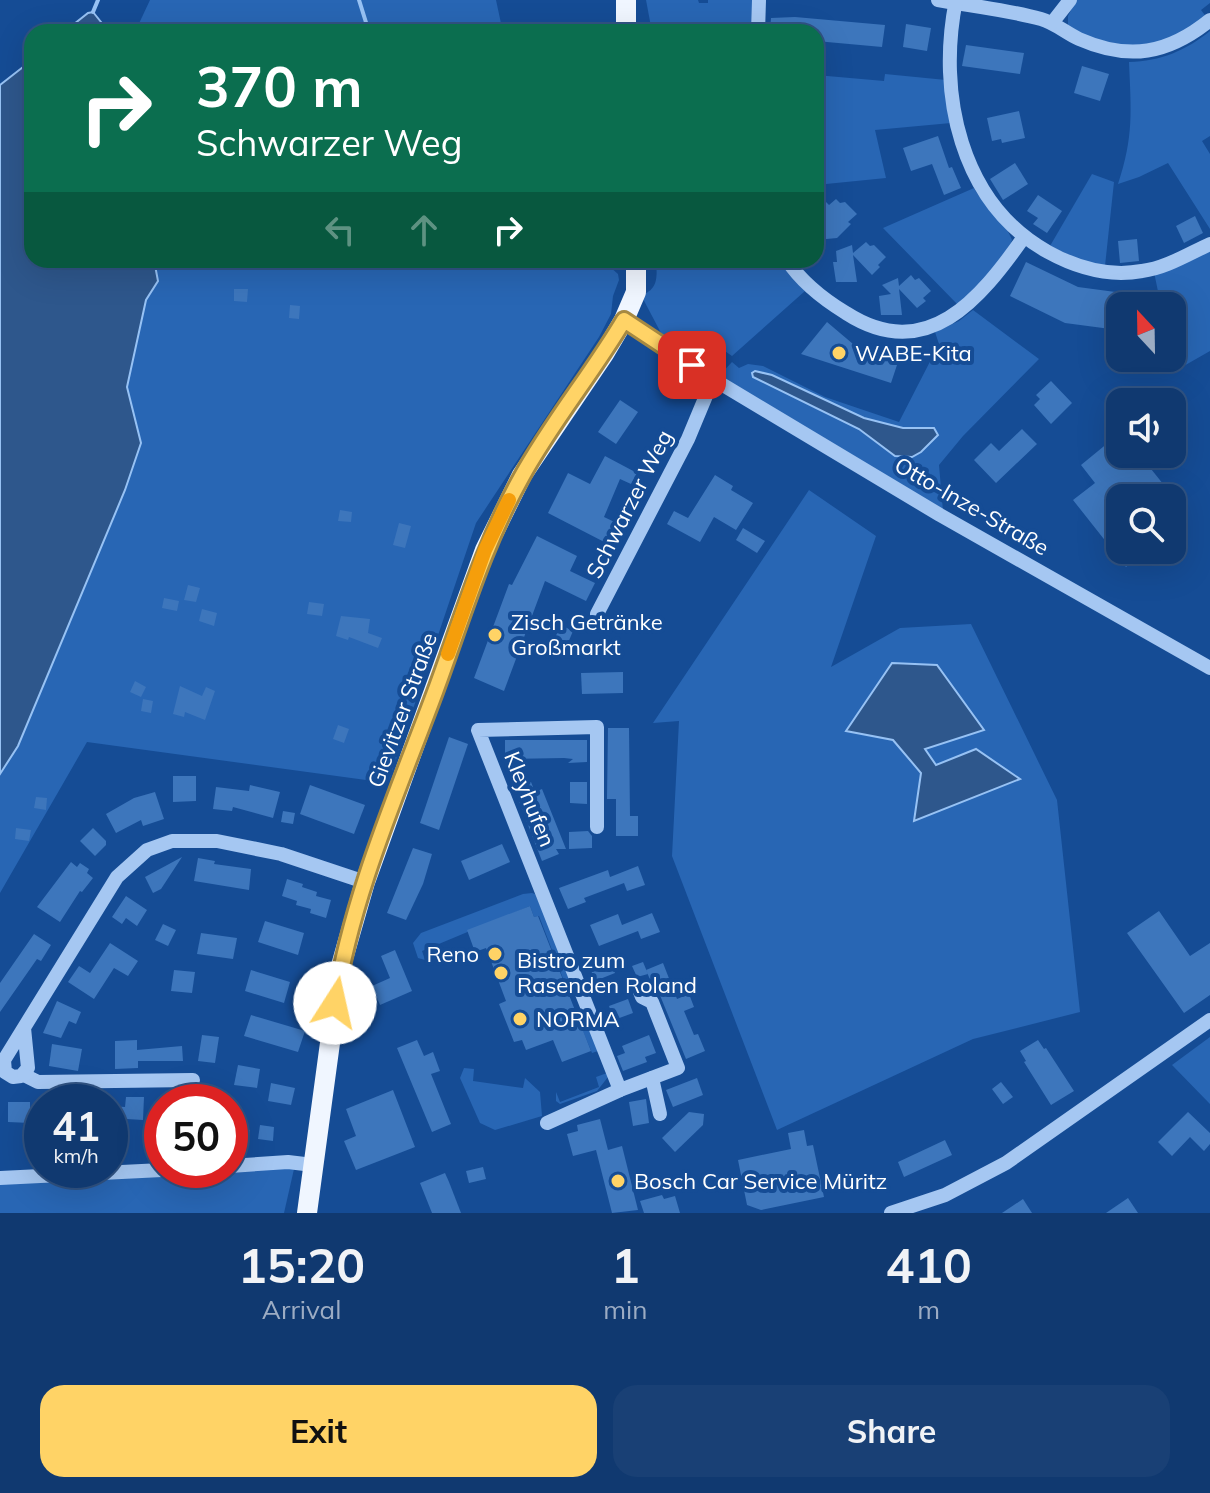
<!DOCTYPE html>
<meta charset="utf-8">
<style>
body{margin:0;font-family:Mulish,sans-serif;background:#194075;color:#f1f3f6;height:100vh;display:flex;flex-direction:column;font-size:30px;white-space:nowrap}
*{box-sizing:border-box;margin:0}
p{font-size:26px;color:#9cacc3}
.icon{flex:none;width:44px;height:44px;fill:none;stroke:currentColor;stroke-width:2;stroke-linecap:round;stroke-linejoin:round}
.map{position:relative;height:1213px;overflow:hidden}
.details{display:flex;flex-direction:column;background:#103970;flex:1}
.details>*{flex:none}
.guide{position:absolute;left:24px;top:24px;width:800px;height:244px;border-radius:24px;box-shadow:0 8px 32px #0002,0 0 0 2px #305383;background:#0b6e4f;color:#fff;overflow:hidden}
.needle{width:52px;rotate:338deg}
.fabs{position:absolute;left:1106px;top:292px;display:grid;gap:16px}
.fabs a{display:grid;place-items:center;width:80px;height:80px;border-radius:16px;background:#103970;box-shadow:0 8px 32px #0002,0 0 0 2px #305383;font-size:40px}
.speed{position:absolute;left:24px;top:1084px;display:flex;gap:16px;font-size:40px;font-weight:700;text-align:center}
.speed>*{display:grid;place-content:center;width:104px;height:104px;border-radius:50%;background:#103970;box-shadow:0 8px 32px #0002,0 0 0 2px #305383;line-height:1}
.speed small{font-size:20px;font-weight:400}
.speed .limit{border:12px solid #d22;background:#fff;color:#111}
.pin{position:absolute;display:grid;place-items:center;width:68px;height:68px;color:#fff;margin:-34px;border-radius:16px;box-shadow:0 4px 12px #0006}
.me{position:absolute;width:88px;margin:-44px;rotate:10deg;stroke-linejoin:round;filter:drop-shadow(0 0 6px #0008)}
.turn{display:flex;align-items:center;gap:28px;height:168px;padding:0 40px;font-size:36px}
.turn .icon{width:104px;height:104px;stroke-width:2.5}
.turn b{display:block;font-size:56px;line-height:68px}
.lanes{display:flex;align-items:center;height:76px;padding:0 40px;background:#0003;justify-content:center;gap:40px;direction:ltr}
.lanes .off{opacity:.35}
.eta{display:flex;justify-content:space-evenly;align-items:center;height:136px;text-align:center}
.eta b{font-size:48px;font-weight:700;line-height:56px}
.cta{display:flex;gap:16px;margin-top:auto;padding:16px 40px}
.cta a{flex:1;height:92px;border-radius:24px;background:#ffd366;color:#111;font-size:32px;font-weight:700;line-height:92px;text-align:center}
.cta a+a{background:#194075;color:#f1f3f6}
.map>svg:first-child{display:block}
.green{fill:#2866b4;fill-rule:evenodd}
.water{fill:#2e578c;stroke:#97c2f4;stroke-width:2}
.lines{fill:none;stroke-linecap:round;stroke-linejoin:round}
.stream{stroke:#97c2f4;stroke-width:4}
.building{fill:#3d76bc}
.minor{stroke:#a5c7f2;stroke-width:14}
.major{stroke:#f0f6ff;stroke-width:20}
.route-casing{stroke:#a68942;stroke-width:20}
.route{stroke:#ffd366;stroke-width:14}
.slow{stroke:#f59e0b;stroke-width:14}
.poi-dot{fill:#ffd366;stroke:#154c95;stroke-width:3}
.labels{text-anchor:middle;stroke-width:8;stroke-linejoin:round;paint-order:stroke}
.poi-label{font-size:22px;fill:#fff;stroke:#154c95;text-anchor:start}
.street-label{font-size:22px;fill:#fff;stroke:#154c95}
</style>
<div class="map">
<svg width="1210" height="1213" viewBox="0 0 1210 1213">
<rect width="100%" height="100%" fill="#154c95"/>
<g class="green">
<polygon points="150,0 496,0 502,28 480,32 135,32"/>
<polygon points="646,0 698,0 699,3 708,3 708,0 753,0 753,28 748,32 652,32"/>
<polygon points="1076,0 1210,0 1210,3 1201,10 1207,18 1189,32 1142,49 1085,37 1068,27 1068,16"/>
<path d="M 1210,31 L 1210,136 L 1202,141 L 1210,154 L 1210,229 L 1168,163 L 1139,177 L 1118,184 C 1134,136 1131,111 1129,62 C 1161,61 1185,51 1210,31 Z"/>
<polygon points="885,74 946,80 951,123 875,130 886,178 816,185 816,75 884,81"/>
<polygon points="1092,174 1114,182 1105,266 1080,260 1050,246"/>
<path d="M 974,188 C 984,207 1005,220 1012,240 L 1010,246 L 980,285 L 958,305 L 883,228 Z"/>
<polygon points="1210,249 1210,351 1175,371 1172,358 1172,306 1161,306 1154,272"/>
<polygon points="154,260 602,260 618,274 619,280 613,296 611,314 599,337 476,523 388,783 87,742 0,893 0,774 18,746 125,490 141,443 127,387 146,300 158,281"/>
<path d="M 656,260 L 780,260 L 805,291 L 732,356 L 696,331 L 686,348 L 661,333 L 641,295 C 659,290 657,275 656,260 Z"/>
<path d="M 973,310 L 1039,359 L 963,436 L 939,465 L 943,511 L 718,377 L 732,362 L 739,368 L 748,364 L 763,366 L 825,397 L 899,422 L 939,344 L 935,332 L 959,321 ZM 772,375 C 818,397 876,434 928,427 L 895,456 L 859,429 L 753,377 Z"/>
<polygon points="809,490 876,536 831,667 900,628 971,624 1057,800 1080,1012 973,1039 777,1130 672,856 679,721 653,723"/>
<polygon points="532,893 535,894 575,985 567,989 539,916 534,917 530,906 422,951 425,960 418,958 413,943 421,933 523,894"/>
<polygon points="589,1020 608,1077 597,1091 560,1104 556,1101 556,1092 560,1102 599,1087 596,1077 607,1073 598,1051 592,1053 580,1024"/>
<polygon points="1210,1037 1210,1104 1172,1065"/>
<polygon points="464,1068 474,1069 473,1081 523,1088 525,1078 540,1092 542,1116 495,1130 480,1123 460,1078"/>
<polygon points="281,1168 294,1169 284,1213 0,1213 0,1184"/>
</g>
<g class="water">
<polygon points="93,12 109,32 64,32 88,13"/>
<polygon points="32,60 32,260 154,260 158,281 146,300 127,387 141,443 125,490 18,746 0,774 0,85"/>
<polygon points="755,371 772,375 864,418 903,428 934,428 938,435 921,452 912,457 895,456 859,429 753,377 752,373"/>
<polygon points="892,663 937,665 984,730 925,749 936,765 976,749 1020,779 914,821 921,773 893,740 846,731"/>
</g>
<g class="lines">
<g class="stream">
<polyline points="359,0 369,32"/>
<polyline points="93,12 98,0"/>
<polyline points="555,260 558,263"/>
</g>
</g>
<g class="building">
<polygon points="795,17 885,25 882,47 816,41 816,32 770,32 771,18"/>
<polygon points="906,24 931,28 927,51 903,47"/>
<polygon points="966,45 1024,53 1020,74 962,66"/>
<polygon points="1082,66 1109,74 1100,101 1074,93"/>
<polygon points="1019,111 1025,138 1002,143 1001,139 992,141 987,118"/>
<polygon points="938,136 949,168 952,167 961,188 944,195 932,164 911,171 903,148"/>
<polygon points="1015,163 1028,184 1003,200 990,179"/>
<polygon points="1038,195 1062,211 1047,233 1033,224 1038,218 1027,211"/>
<polygon points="836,199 840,203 845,202 857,214 848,222 851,224 837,238 816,240 816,204 825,201 829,205"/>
<polygon points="1195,216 1203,233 1184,243 1176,226"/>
<polygon points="1137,239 1139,261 1120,263 1118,241"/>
<polygon points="866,242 870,246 874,245 886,257 878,265 880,267 872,275 853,255 857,282 836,282 833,262 837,262 836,251 852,245 853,253"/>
<polygon points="1026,262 1078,287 1123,293 1118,330 1065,323 1010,296"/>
<polygon points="911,275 915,280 919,278 931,291 923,298 926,301 917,308 899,289 902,315 881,315 879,296 891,294 882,285 898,278 899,286"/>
<polygon points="234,289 248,289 247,302 234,301"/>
<polygon points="290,305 300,306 299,319 289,318"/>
<polygon points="827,322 853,344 899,359 891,383 801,354"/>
<polygon points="1051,381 1072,403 1051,424 1034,405 1040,399 1036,395"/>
<polygon points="620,400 638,412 616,444 598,432"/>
<polygon points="1022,429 1037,444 996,483 974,460 991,443 999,451"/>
<polygon points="1120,433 1120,454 1139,454 1188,515 1172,528 1172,498 1120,498 1120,550 1144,550 1126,567 1073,500 1095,483 1081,465"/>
<polygon points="605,456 637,473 631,484 620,479 604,517 623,526 612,546 548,513 568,473 590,484"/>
<polygon points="715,475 733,486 731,490 753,503 736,530 714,517 700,542 667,524 674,511 688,518"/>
<polygon points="340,510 352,512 351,522 338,521"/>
<polygon points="399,523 411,526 405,548 393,545"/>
<polygon points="743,528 765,541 757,553 736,540"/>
<polygon points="537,536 577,556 570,571 595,583 586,601 545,581 504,691 474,678 509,584 512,585"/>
<polygon points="188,585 200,588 196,602 184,600"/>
<polygon points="164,598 179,601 177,611 162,608"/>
<polygon points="309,602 324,604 322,616 307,614"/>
<polygon points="202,609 217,613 214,626 199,621"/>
<polygon points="341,616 370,619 368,633 382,638 378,648 349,637 348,640 336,636"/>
<polygon points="561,625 573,631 565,650 552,644"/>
<polygon points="623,672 623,693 582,694 581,673"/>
<polygon points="135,681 146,687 141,697 130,692"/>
<polygon points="180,686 202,696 206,687 215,691 205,720 185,712 184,717 173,714"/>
<polygon points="143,699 153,701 151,713 141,711"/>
<polygon points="338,725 349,729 344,743 333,739"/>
<polygon points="608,728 629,728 630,816 638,816 638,836 616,836 616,799 607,799"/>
<polygon points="449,737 468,744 439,830 420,823"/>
<polygon points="505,740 587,740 587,762 568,763 573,759 564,758 505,759"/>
<polygon points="173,776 196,776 196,801 173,802"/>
<polygon points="516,782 531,782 535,792 542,789 566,849 556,849 559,854 542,861 518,799 522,797"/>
<polygon points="570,782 587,782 587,804 570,803"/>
<polygon points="250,785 280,792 273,818 233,807 232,811 213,809 216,787 249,791"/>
<polygon points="310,785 365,805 354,834 300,814"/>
<polygon points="155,792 164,819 143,826 141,820 116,833 106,814 134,798"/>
<polygon points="36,797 47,798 46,810 34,808"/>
<polygon points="283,811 295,813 293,824 281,822"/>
<polygon points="16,828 31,830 29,841 15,839"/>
<polygon points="93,828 106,841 106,845 95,856 80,841"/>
<polygon points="588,831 592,836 592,848 569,849 569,832"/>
<polygon points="502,844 510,862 469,880 461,861"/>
<polygon points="413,848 432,854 423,884 406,920 387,913"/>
<polygon points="182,857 161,889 153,893 145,877"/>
<polygon points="198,858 215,861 214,864 251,869 249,890 194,881"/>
<polygon points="71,862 77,867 80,863 89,869 87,873 93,878 82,892 80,891 60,922 37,907"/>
<polygon points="638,866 645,885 627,891 624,883 584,898 586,902 568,909 559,888 608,870 610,877"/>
<polygon points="287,879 303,884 302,887 317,892 316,896 331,900 326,918 310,913 311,909 296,905 297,901 282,896"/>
<polygon points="126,896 147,910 137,926 126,918 122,924 112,917"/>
<polygon points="530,906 534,917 538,916 591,1051 562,1062 553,1040 526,1050 522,1040 514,1042 499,1004 506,1001 486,948 475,952 467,930"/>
<polygon points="1159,911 1190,956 1210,943 1210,995 1184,1013 1127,933"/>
<polygon points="652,913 660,932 641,939 638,931 599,946 590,925 618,914 622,925"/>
<polygon points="265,921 304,933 298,955 258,942"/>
<polygon points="163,924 176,930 168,946 155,940"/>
<polygon points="201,933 237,938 233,959 197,954"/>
<polygon points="34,934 51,945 41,961 37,959 0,1012 0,983"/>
<polygon points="110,943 138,961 128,976 114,968 94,999 68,982 79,966 90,973"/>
<polygon points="395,950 412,991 380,1005 372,986 390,978 381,956"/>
<polygon points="609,957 615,973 595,981 589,965"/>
<polygon points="643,962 648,974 637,977 632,966"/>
<polygon points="663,963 677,999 689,994 694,1007 684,1011 694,1035 698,1034 705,1051 686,1059 657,988 654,989 646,970"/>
<polygon points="174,970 195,972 192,993 171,991"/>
<polygon points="251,970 290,982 284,1003 245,991"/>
<polygon points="628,999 633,1013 614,1020 609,1006"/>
<polygon points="57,1001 81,1012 76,1024 69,1021 61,1038 43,1033"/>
<polygon points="251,1015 305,1031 298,1052 244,1036"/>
<polygon points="202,1035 219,1037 215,1063 198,1061"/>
<polygon points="649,1035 656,1053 645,1057 647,1062 623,1071 617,1056 625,1053 622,1046"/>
<polygon points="137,1040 137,1050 182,1046 183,1061 138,1061 138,1068 115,1069 115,1041"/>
<polygon points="417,1040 424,1056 433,1052 440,1071 431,1074 451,1124 432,1132 397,1048"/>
<polygon points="1038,1040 1044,1049 1046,1048 1074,1091 1051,1105 1024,1062 1026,1061 1020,1051"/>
<polygon points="52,1044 82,1049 78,1071 49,1066"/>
<polygon points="238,1065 260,1069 257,1088 234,1085"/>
<polygon points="697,1078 703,1095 673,1107 666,1090"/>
<polygon points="1001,1082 1013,1097 1003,1104 992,1089"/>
<polygon points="271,1083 295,1088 291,1105 268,1101"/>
<polygon points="393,1090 415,1147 356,1170 344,1141 356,1136 346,1109"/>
<polygon points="126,1097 144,1097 143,1120 110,1118 110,1106 125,1107"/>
<polygon points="646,1099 649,1123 633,1126 629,1102"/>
<polygon points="8,1102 30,1102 30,1123 8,1122"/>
<polygon points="689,1112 704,1114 703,1125 675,1152 662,1138"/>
<polygon points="1188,1112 1210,1133 1210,1144 1204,1151 1190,1137 1172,1156 1158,1142"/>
<polygon points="600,1119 608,1150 622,1146 638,1210 612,1213 596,1150 573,1156 567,1134 578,1131 577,1125"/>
<polygon points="260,1125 274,1127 273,1141 258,1139"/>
<polygon points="230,1127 250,1130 248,1145 230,1143"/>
<polygon points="804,1130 807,1146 813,1145 824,1197 761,1210 747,1205 738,1160 791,1149 788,1133"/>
<polygon points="945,1140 952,1155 904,1177 898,1162"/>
<polygon points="483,1167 486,1179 469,1183 466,1171"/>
<polygon points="445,1173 449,1182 461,1213 432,1213 420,1183"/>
<polygon points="662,1195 664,1199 675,1196 680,1213 644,1213 640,1201"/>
<polygon points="1128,1198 1138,1213 1106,1213"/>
<polygon points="1023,1199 1032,1213 1002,1213"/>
</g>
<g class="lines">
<g class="minor">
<path d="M 938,0 C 972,6 1008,10 1041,19 C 1055,23 1066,33 1079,39 C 1129,61 1168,54 1210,20"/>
<path d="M 956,0 C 937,93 960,203 1048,252 C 1077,268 1109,277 1142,271 C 1166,268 1188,254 1210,244"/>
<polyline points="1052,23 1070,0"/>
<polyline points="758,32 759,0"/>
<path d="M 787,260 C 802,283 823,299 846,313 C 927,365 980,299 1024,237"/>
<polyline points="624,320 713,379 940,515 1210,668"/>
<polyline points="597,614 688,439 713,379"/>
<polyline points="597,827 597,727 478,730 620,1090"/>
<polyline points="24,1028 28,1068 21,1076 13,1077 5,1072 4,1060 117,877 147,850 172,841 217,841 281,854 365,882"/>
<polyline points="24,1075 38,1082 193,1080"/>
<polyline points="652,1078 660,1114"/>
<polyline points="547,1123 620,1090 678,1068 652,1002 642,997 638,987"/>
<polyline points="230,1166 288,1162 313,1165"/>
<polyline points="0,1178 162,1170"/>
<polyline points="891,1213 945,1195 1006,1163 1210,1020"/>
</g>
<g class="major">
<polyline points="626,0 626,32"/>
<polyline points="307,1213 340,969 365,882 485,550 522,475 604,354 624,320 636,292 636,260"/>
</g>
</g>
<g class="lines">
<g class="route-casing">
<path id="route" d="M 335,1003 C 352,895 397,794 435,692 C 462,619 483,546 521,478 C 551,423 592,374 624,320 L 692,365"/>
</g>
<use href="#route" class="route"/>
<polyline class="slow" points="448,654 485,550 509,500"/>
</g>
<g class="poi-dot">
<circle cx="839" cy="353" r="8"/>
<circle cx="495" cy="635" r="8"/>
<circle cx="495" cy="954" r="8"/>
<circle cx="501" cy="973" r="8"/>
<circle cx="520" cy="1019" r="8"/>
<circle cx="618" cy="1181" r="8"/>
</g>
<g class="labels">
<g class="poi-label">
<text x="855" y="361">WABE-Kita</text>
<text x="511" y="630">Zisch Getränke<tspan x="511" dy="25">Großmarkt</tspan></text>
<text x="479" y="962" text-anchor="end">Reno</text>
<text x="517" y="968">Bistro zum<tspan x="517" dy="25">Rasenden Roland</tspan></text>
<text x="536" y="1027">NORMA</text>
<text x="634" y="1189">Bosch Car Service Müritz</text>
</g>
<g class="street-label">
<text transform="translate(629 504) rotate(-63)" y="8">Schwarzer Weg</text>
<text transform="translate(972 506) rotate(30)" y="8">Otto-Inze-Straße</text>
<text transform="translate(402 710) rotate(-70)" y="8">Gievitzer Straße</text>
<text transform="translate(530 799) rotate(68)" y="8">Kleyhufen</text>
</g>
</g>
</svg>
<div class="fabs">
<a><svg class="needle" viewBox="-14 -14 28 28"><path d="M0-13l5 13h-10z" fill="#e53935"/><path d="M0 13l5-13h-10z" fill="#9cacc3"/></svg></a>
<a><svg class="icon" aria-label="sound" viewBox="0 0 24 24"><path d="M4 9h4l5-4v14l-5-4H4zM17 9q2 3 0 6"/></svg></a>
<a><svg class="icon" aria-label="search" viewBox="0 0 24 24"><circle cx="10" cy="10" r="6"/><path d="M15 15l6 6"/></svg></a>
</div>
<div class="speed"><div>41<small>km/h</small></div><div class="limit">50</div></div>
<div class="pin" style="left:692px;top:365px;background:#d93025"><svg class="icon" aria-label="arrive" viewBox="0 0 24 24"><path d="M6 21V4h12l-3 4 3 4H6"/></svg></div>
<svg class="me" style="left:335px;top:1003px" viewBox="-20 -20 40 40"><circle r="19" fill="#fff"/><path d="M0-13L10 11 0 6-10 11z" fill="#ffd366"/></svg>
<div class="guide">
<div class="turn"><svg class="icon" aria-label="right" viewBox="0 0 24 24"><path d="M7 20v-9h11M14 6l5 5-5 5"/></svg><div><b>370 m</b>Schwarzer Weg</div></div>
<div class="lanes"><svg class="icon off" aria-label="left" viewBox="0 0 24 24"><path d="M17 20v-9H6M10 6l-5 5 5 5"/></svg><svg class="icon off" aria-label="ahead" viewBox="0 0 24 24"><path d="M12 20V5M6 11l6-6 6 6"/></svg><svg class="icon" aria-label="right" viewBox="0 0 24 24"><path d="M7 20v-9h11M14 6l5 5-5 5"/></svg></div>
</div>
</div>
<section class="details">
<div class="eta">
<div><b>15:20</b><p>Arrival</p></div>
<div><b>1</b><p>min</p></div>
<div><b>410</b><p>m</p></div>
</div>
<div class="cta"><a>Exit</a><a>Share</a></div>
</section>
